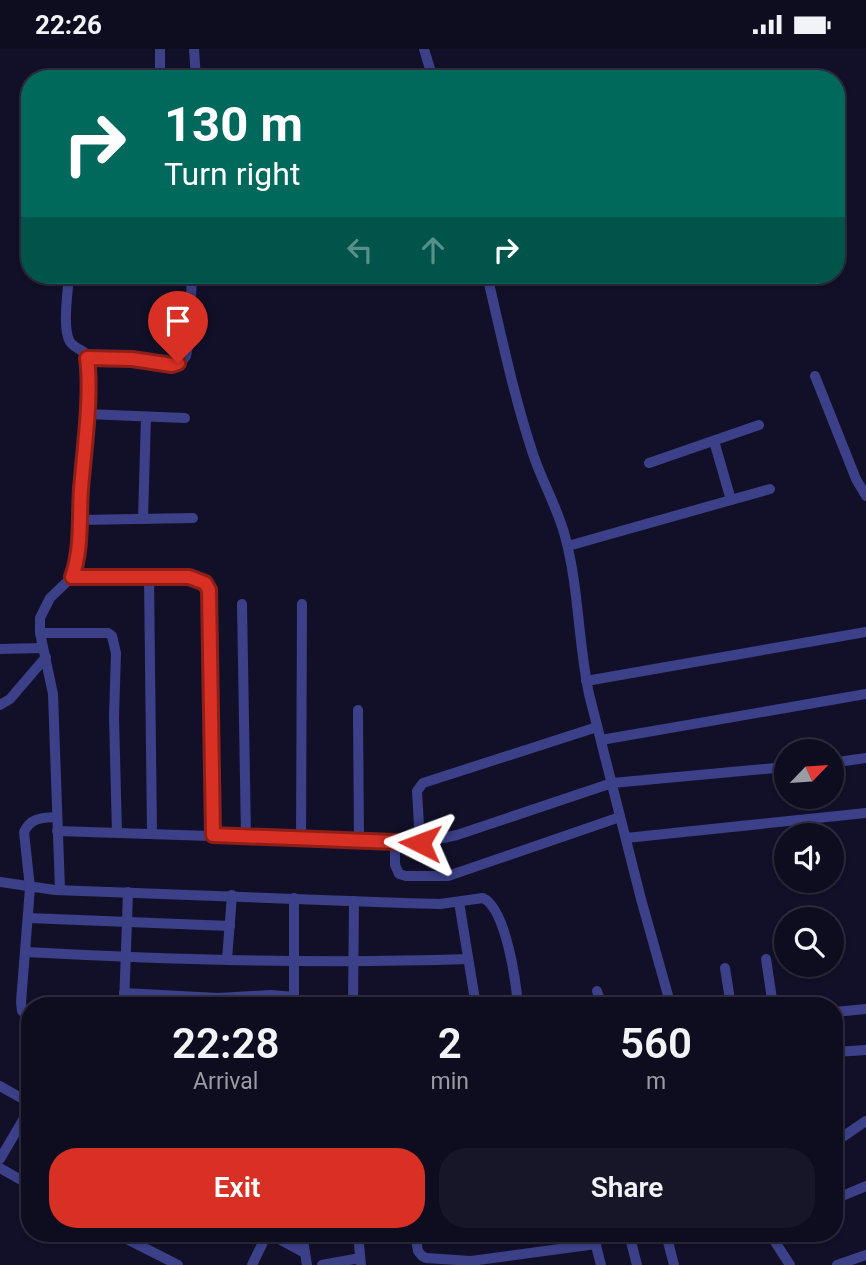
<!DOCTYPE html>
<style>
body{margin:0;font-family:Roboto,sans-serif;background:#171528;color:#f1f3f6;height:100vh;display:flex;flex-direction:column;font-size:26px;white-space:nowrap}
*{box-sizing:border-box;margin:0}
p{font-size:23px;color:#9b9ba4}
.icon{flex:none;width:38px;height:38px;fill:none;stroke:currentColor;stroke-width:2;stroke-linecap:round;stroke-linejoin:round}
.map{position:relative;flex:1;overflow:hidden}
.details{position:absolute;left:21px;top:948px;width:822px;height:245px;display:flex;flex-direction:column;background:#0e0c1f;border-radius:28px;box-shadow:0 2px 5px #0004,0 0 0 2px #2e2c3d}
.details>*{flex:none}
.hud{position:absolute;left:21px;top:21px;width:824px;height:214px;border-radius:28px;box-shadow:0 2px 5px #0004,0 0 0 2px #2e2c3d;background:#00695c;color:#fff;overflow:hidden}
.needle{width:46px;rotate:65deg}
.tools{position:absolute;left:774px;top:690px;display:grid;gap:14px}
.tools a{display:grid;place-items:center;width:70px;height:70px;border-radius:50%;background:#0e0c1f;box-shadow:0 2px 5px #0004,0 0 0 2px #2e2c3d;font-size:35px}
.pin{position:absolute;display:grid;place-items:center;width:60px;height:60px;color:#fff;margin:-72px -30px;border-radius:50% 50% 50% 0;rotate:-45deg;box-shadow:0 0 7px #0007}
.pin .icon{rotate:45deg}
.me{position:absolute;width:77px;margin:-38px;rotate:273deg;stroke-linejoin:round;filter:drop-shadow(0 0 5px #0008)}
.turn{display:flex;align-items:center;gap:24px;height:147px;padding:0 28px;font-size:32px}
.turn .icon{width:91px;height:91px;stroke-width:2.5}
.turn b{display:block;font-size:49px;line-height:60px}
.lanes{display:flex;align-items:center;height:66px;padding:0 28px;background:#0003;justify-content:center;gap:35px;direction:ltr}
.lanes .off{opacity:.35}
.eta{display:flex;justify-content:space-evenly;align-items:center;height:119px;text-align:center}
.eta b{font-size:42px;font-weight:600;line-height:49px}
.primary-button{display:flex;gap:14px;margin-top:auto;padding:14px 28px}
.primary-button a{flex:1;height:80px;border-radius:28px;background:#d93025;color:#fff;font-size:28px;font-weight:600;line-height:80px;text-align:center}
.primary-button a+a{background:#171528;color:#f1f3f6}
.status{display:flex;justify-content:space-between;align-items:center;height:49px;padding:0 35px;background:#0e0c1f;direction:ltr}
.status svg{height:19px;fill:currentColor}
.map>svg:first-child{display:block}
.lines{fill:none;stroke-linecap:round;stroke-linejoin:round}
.street{stroke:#3b4088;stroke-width:10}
.route-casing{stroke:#8d1f18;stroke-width:18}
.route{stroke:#d93025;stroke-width:12}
</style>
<div class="status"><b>22:26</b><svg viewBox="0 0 49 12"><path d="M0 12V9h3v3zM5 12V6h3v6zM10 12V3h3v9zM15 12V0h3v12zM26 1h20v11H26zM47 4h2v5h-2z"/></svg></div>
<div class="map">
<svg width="866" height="1216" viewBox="0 0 866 1216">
<rect width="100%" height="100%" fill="#121029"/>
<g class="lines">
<g class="street">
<polyline points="160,0 160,30"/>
<polyline points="194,0 196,30"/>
<polyline points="424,0 433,30"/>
<path d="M 487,226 C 501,285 513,344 532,402 C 541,431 557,457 565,487 C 579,539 578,593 589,645 L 641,850 L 671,957"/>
<polyline points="87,309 132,310 172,315 183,311 186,307 189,292 192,226"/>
<polyline points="815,327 856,430 866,447"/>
<polyline points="86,365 185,369"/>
<polyline points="714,392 731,451"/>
<polyline points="649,414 759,376"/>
<polyline points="143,470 146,368"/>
<polyline points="79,471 193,469"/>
<polyline points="568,497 770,440"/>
<polyline points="72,528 189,528 205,534 210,541 213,786"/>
<polyline points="149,528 152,785"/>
<polyline points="242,555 246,788"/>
<polyline points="40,584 108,584 112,587 116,604 114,668 117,784"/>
<polyline points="0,600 43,599"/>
<polyline points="586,632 866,583"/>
<polyline points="0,656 10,650 46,608"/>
<polyline points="358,661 359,791"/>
<polyline points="601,691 866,645"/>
<polyline points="831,714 866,709"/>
<polyline points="57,782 420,794 457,786 612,734 786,718"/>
<polyline points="301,789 302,555"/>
<polyline points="626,789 866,764"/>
<polyline points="395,792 395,816 399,825 406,827 448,827 620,768"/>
<polyline points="420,794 417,742 423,734 597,678"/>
<path d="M 0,833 L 55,841 L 403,854 L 440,855 L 483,849 C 506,860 516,932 518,957"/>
<path d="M 60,841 L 53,645 L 40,584 L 40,569 L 50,549 L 72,528 L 77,502 L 88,317 L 84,303 C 79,300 74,298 70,293 C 62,280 68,242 69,226"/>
<polyline points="294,849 294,957"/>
<polyline points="459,853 476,957"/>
<polyline points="28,869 230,877"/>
<path d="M 25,903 C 173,911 321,915 468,910"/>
<polyline points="227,910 232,846"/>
<polyline points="766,910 773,957"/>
<polyline points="725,919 731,957"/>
<polyline points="597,942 602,957"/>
<polyline points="124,944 218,949 271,946 294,948"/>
<polyline points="124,957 128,843"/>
<polyline points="353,957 354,852"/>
<polyline points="835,963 866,960"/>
<path d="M 30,968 L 22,962 L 21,953 L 30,839 L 24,783 C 31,768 42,769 57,768"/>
<polyline points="835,1003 866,1001"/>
<polyline points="0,1037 30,1054"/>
<polyline points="835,1093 866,1072"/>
<polyline points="0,1110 30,1059"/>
<polyline points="0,1119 30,1136"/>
<polyline points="835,1150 866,1137"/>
<polyline points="117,1185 178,1216"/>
<polyline points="270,1185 305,1204"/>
<polyline points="302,1185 307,1216"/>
<polyline points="358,1185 361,1216"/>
<polyline points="415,1185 418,1202 422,1207 426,1209 471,1212 596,1195"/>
<polyline points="593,1185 601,1216"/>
<polyline points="629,1185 637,1216"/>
<polyline points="666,1185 674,1216"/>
<polyline points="770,1185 790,1216"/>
<polyline points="252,1216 267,1185"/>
<polyline points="322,1216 360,1209"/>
<polyline points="837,1216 866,1206"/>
</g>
</g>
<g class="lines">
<g class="route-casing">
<path id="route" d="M 178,314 L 172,316 L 132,310 L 87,309 C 92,346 84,402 81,440 C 79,469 82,501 72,528 L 189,528 L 205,534 L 209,541 L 213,786 L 420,794"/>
</g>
<use href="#route" class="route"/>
</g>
</svg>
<div class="tools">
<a><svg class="needle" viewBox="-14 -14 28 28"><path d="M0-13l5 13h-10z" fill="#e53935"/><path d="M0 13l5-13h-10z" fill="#9b9ba4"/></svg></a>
<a><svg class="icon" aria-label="sound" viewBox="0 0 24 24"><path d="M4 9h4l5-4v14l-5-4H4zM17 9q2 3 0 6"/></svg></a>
<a><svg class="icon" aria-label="search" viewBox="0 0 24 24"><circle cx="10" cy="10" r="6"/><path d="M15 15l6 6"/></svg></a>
</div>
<div class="pin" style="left:178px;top:314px;background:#d93025"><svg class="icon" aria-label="arrive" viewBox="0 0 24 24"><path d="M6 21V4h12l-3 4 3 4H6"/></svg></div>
<svg class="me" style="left:420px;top:794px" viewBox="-20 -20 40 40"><path d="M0-17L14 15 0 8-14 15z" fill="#d93025" stroke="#fff" stroke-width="4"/></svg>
<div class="hud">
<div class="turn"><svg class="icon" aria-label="right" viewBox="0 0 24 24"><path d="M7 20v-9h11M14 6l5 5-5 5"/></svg><div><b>130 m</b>Turn right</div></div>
<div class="lanes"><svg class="icon off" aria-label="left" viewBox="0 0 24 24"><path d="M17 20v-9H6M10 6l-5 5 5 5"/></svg><svg class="icon off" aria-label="ahead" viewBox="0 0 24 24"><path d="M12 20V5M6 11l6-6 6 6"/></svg><svg class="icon" aria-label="right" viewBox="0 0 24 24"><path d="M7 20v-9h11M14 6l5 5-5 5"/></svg></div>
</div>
<section class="details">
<div class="eta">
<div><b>22:28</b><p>Arrival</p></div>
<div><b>2</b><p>min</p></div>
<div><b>560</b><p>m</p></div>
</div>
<div class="primary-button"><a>Exit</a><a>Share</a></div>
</section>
</div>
